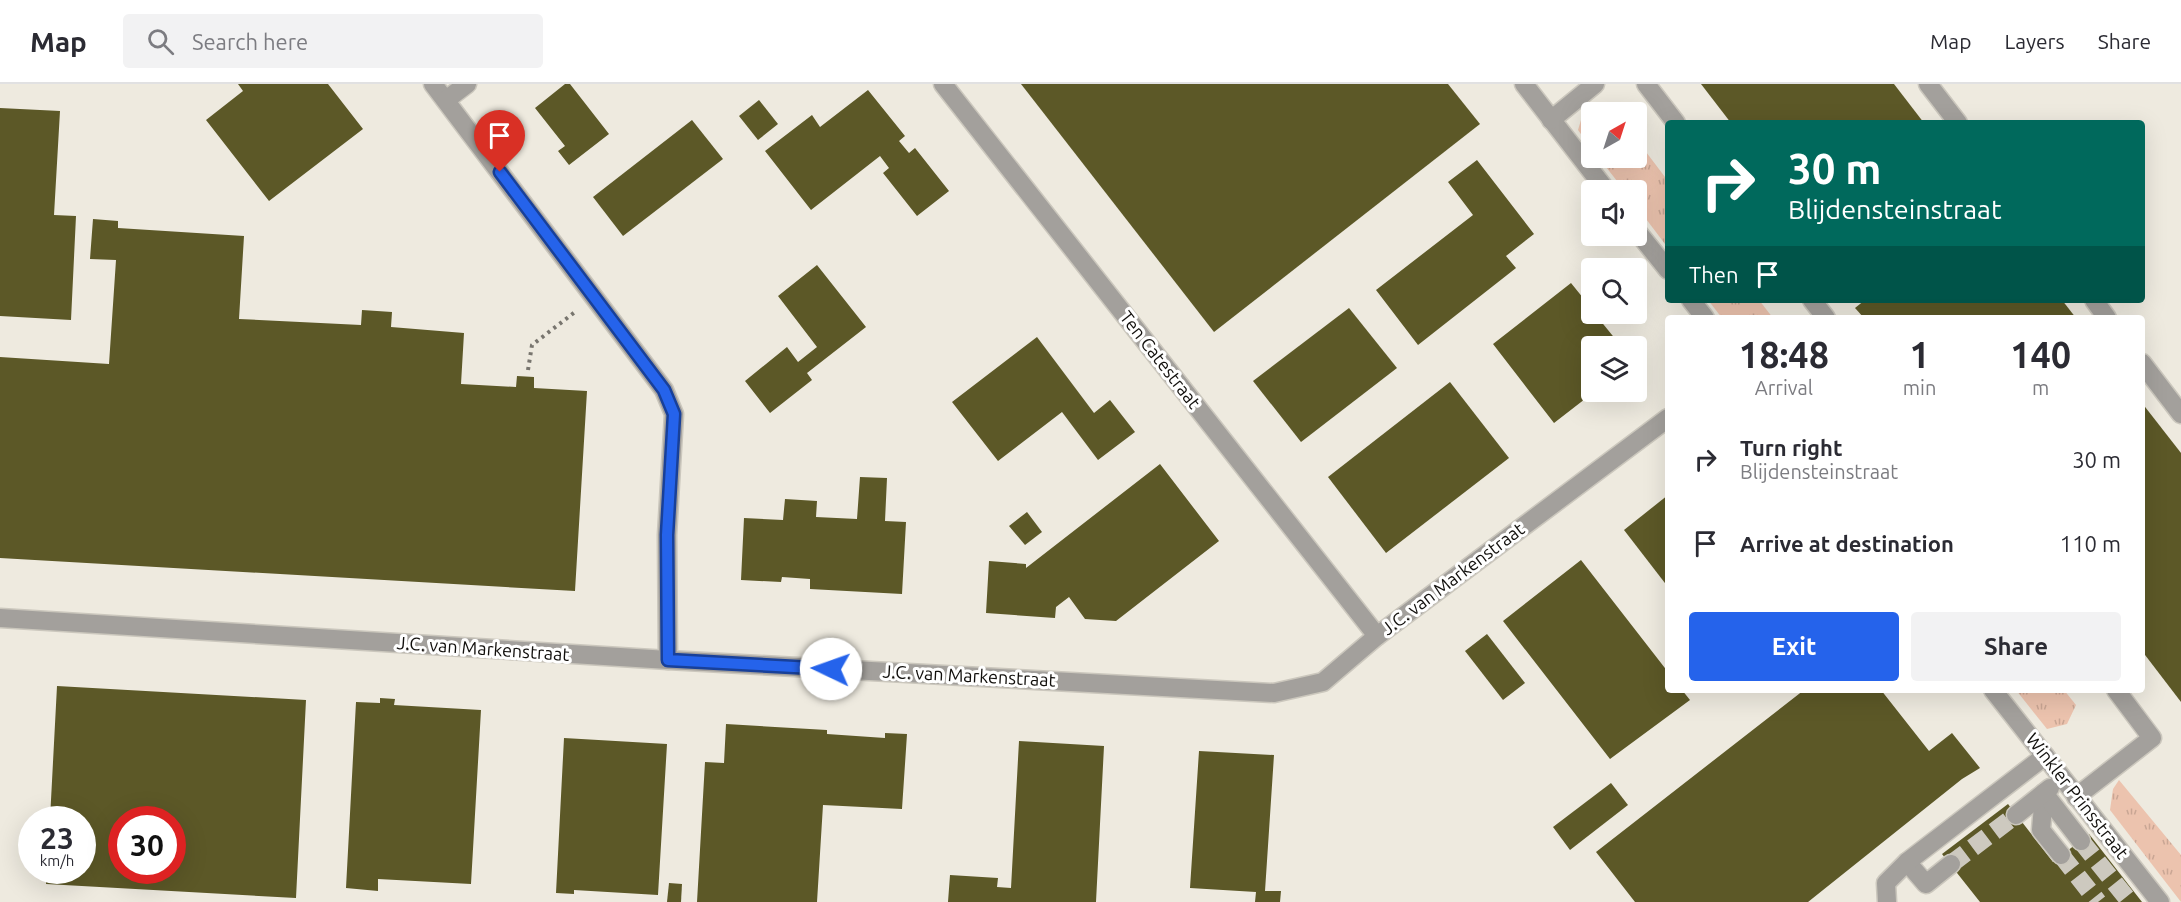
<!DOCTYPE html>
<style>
body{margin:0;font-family:Ubuntu,sans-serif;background:#f2f2f3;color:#2b2b33;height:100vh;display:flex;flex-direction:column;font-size:22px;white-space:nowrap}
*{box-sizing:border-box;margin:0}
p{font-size:20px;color:#7c7c81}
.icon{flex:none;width:33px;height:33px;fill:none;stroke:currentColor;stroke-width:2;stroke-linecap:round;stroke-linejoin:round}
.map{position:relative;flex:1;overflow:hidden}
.side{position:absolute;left:1665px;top:231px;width:480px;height:378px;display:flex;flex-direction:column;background:#fff;border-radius:6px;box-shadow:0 6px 24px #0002}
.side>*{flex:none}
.banner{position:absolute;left:1665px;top:36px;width:480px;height:183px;border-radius:6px;box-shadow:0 6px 24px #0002;background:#00695c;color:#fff;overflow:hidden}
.needle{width:39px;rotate:39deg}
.controls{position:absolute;left:1581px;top:18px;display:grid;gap:12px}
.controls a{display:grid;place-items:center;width:66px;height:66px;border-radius:6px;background:#fff;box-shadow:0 6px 24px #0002;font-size:30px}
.speed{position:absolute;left:18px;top:722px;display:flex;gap:12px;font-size:30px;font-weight:700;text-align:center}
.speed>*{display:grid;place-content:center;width:78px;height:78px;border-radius:50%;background:#fff;box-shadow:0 6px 24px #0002;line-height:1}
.speed small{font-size:15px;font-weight:400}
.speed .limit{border:9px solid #d22;background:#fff;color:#111}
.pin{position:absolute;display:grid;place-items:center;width:51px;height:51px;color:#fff;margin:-62px -26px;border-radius:50% 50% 50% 0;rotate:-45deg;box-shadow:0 0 6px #0007}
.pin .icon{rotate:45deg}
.me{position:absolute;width:66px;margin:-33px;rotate:273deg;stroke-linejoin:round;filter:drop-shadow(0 0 4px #0008)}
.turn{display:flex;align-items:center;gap:21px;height:126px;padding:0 24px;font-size:27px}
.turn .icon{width:78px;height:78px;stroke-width:2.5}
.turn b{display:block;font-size:42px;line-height:51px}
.then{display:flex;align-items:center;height:57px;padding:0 24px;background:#0003;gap:12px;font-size:22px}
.eta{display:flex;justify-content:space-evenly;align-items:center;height:102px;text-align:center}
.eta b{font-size:36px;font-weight:600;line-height:42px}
.button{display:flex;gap:12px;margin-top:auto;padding:12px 24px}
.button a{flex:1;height:69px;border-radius:6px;background:#2563eb;color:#fff;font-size:24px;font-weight:600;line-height:69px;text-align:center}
.button a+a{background:#f2f2f3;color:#2b2b33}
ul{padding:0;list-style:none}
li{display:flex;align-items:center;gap:18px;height:84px;padding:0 24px}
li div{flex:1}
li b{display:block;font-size:22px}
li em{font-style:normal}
header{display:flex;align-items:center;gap:36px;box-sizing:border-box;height:84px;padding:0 30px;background:#fff;border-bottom:2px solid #e1e1e2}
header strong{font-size:28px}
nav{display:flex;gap:33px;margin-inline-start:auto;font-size:21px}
.search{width:420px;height:54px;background:#f2f2f3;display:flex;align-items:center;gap:15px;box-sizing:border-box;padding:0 21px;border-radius:6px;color:#7c7c81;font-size:22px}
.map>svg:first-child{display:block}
.grass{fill:url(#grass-tufts)}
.building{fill:#5c5827;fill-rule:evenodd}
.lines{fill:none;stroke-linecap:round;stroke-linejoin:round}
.minor-tunnel{stroke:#cdc9bf;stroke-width:18;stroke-dasharray:18 9;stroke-linecap:butt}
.minor-casing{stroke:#cbc7bd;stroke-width:21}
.path{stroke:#78756e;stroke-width:4;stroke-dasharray:3 4.5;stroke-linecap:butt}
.minor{stroke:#a3a09c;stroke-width:18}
.route-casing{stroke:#184099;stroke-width:15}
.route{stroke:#2563eb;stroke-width:10}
.labels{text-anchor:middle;stroke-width:6;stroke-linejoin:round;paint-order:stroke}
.street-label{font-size:18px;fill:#110f0c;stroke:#fff}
</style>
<header>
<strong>Map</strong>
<div class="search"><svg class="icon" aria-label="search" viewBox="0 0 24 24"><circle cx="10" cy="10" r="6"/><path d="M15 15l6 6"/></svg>Search here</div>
<nav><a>Map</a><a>Layers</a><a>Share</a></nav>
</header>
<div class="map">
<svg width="2181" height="818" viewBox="0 0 2181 818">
<defs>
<pattern id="grass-tufts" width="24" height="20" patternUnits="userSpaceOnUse" patternTransform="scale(1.5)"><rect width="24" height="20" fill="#ecc3ae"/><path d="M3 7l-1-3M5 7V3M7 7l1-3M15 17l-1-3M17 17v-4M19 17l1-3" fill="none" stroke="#c9a694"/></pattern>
</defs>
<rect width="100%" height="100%" fill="#eeeadf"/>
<g class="grass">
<polygon points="1591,30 1592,30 1591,64 1578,46 1581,36"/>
<polygon points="1637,56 1668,97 1668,164 1637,123 1636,106 1624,106 1599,74 1636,74"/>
<polygon points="1708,216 1759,216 1773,234 1722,234"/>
<polygon points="2016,606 2064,606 2076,621 2067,640 2047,645"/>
<polygon points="2119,696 2181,771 2181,818 2110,726 2113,705"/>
</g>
<g class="building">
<polygon points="238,0 328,0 363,45 269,117 206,36 243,7"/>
<polygon points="565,0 570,0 609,50 569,81 558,67 565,62 535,24"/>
<polygon points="1021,0 1448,0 1480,40 1214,248"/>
<polygon points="1701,0 1894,0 1924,39 1731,39"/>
<polygon points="868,6 905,52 899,57 909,69 915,64 949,107 917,132 883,89 889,84 880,72 811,126 765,67 812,31 820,43"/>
<polygon points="759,16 778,40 758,56 739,32"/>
<polygon points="0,24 60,27 54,131 76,132 71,236 0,232"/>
<polygon points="692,36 723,75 623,152 593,113"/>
<polygon points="1477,76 1534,150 1506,172 1516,184 1418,261 1376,206 1473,131 1448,98"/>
<polygon points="93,135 118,137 118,144 244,152 239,235 361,241 362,226 392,228 391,243 464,249 461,300 516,303 517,292 534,293 534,304 587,307 575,507 0,474 0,273 109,280 116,176 90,175"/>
<polygon points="817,181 866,243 807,289 812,296 770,329 745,297 787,263 798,278 817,263 778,212"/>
<polygon points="1571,199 1592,225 1592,230 1595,230 1621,262 1592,262 1592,308 1594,308 1554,339 1493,260"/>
<polygon points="1865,216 2062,216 2076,234 1864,234 1855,224"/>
<polygon points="1349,224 1397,284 1301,358 1253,297"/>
<polygon points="1037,253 1094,329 1110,316 1135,348 1098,376 1062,328 998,377 952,318"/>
<polygon points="1450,298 1509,374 1386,469 1328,393"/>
<polygon points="2142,319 2181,369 2181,618 2142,567"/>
<polygon points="1160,380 1219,457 1116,537 1085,535 1069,513 1056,523 1055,534 986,529 989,477 1026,480 1026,484"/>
<polygon points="860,393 887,394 885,437 906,438 902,510 810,505 810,495 782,493 781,498 741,496 744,434 783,436 785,415 817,417 816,433 857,435"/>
<polygon points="1668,411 1668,503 1624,446"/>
<polygon points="1027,428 1042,448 1025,461 1009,442"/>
<polygon points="1581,476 1668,588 1668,606 1682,606 1690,616 1610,675 1503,537"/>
<polygon points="1487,550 1525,599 1503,616 1465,567"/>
<path d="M 57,602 L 306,616 L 296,814 L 46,800 L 47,786 L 82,786 L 82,735 L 50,735 ZM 122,735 L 172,735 L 172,786 L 122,786 Z"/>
<polygon points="1804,606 1881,606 1929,667 1952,649 1980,684 1962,695 1808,818 1635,818 1596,768"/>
<polygon points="380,614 395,615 394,621 481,626 471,800 378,795 378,807 346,804 356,618 380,619"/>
<polygon points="726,640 827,646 827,650 885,654 885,649 907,650 902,725 823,721 817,818 697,818 705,678 724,679"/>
<polygon points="564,654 667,660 658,811 574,806 574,810 556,809"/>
<polygon points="1019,657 1104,662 1096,818 948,818 950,791 998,794 997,803 1011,804"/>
<polygon points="1199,667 1274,671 1265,807 1281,807 1280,818 1255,818 1256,808 1190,804"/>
<polygon points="1611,699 1628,721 1570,766 1553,743"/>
<polygon points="2008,720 2053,778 2089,750 2142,818 1980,818 1942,770"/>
<polygon points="669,799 682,800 681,818 667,818"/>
</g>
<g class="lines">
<g class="minor-tunnel">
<polyline points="2081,757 2130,818"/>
<polyline points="2061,771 2098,818"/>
<polyline points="1951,780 2016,731"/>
</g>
<g class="minor-casing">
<g id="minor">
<polyline points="433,0 664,306 674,330 667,451 668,576"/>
<polyline points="943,0 1377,552"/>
<polyline points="1524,0 1606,106"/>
<polyline points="1646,0 1676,39"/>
<polyline points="1928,0 1958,39"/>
<polyline points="446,16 467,0"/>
<polyline points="1551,36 1595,0"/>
<polyline points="1636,146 1668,186"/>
<polyline points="1691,216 1705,234"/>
<polyline points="1812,216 1826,234"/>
<polyline points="2094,216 2107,234"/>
<polyline points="2142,279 2181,330"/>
<polyline points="0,534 668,576 1274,609 1323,598 1377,552 1668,334"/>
<polyline points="1993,606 2160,818"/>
<polyline points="2044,709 2041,746 2061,771"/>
<polyline points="2044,709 2081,757"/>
<polyline points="2076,713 2152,654 2116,606"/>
<polyline points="2016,731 2050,704"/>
<polyline points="1907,778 1926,800 1951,780"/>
<polyline points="1887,818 1886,799 1907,778 2045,672"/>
</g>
</g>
<polyline class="path" points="528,286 532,261 575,228"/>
<use href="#minor" class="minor"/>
</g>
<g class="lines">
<g class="route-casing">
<polyline id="route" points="500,88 664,306 674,330 667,451 668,576 831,585"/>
</g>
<use href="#route" class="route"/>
</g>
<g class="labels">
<g class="street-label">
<text transform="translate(1160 276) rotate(52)" y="6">Ten Catestraat</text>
<text transform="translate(1453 495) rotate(-37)" y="6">J.C. van Markenstraat</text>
<text transform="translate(483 565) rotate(4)" y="6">J.C. van Markenstraat</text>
<text transform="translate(969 592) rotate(3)" y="6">J.C. van Markenstraat</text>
<text transform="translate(2077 712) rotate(52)" y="6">Winkler Prinsstraat</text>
</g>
</g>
</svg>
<div class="controls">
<a><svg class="needle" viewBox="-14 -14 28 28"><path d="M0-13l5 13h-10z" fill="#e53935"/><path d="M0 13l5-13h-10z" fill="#7c7c81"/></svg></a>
<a><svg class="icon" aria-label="sound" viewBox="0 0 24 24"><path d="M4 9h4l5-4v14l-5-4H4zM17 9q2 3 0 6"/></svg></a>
<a><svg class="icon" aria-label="search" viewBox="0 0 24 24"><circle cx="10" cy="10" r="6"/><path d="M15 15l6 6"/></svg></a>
<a><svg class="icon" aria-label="layers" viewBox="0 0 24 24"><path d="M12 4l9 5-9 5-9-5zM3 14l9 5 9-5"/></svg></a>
</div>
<div class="speed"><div>23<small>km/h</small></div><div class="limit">30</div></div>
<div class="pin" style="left:500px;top:88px;background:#d93025"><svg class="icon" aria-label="arrive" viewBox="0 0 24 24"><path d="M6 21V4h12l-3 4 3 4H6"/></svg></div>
<svg class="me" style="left:831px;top:585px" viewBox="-20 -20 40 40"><circle r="19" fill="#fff"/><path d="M0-13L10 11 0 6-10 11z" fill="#2563eb"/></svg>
<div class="banner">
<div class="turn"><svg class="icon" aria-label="right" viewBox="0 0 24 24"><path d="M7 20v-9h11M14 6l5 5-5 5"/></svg><div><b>30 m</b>Blijdensteinstraat</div></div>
<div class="then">Then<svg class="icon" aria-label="arrive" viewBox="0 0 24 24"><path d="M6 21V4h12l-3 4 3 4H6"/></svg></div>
</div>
<section class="side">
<div class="eta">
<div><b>18:48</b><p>Arrival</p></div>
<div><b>1</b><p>min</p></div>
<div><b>140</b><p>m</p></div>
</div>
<ul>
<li><svg class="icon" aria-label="right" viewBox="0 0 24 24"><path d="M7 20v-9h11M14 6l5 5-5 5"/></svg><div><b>Turn right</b><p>Blijdensteinstraat</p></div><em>30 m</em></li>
<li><svg class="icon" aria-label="arrive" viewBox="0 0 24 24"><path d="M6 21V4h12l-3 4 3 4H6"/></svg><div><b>Arrive at destination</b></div><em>110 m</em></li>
</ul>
<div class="button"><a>Exit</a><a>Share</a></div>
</section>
</div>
